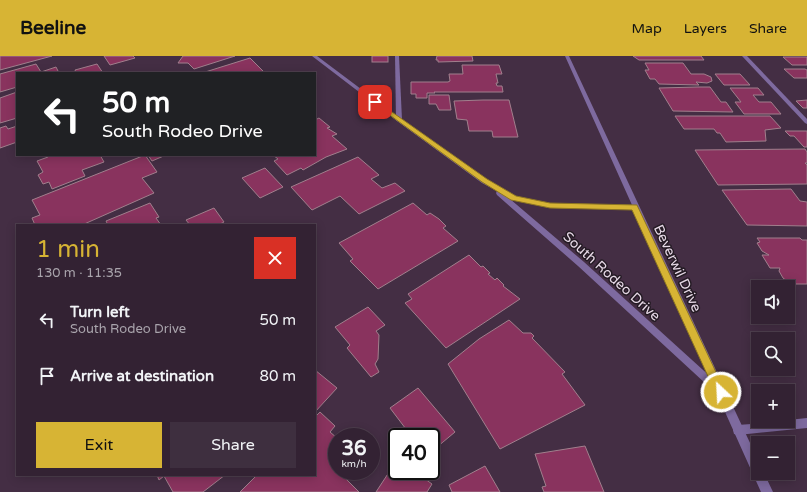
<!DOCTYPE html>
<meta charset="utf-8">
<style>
body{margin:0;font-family:"Varela Round",sans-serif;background:#3e2f3f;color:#f1f3f6;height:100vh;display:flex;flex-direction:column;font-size:15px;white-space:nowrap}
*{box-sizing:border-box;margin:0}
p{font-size:13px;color:#a9a4ac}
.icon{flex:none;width:22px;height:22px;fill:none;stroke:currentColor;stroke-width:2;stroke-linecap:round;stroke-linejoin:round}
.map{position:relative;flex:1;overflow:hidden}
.drawer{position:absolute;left:16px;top:168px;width:300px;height:252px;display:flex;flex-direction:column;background:#323;border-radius:0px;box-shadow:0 2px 10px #0003,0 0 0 1px #4e3f4e}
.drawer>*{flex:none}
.banner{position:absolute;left:16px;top:16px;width:300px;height:84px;border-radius:0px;box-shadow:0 2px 10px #0003,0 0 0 1px #4e3f4e;background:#202124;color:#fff;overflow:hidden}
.buttons{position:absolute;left:751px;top:224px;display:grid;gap:8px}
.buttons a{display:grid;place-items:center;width:44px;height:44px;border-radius:0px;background:#323;box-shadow:0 2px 10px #0003,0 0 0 1px #4e3f4e;font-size:20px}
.speed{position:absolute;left:328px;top:372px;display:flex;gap:8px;font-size:20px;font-weight:700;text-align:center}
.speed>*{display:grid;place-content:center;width:52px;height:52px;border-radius:50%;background:#323;box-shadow:0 2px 10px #0003,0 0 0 1px #4e3f4e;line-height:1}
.speed small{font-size:10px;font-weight:400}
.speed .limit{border:2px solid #111;border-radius:6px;background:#fff;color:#111}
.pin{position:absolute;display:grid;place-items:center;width:34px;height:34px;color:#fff;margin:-17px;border-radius:8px;box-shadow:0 2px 6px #0006}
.me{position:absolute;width:44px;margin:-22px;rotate:335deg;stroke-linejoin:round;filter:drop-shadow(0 0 3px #0008)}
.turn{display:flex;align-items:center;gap:14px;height:84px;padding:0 20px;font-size:18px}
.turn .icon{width:52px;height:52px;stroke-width:2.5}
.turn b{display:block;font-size:28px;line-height:34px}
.round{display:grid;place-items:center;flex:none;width:42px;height:42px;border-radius:0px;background:#3e2f3f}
.summary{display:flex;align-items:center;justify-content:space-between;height:68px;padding:0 20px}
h1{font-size:24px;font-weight:600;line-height:30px;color:#d7b434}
.action{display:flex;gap:8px;margin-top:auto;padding:8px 20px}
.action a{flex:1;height:46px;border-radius:0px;background:#d7b434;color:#111;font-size:16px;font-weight:600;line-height:46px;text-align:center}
.action a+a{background:#3e2f3f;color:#f1f3f6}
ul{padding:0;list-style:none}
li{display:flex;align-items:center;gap:12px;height:56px;padding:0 20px}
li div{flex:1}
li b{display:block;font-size:15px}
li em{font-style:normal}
header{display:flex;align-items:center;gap:24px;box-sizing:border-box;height:56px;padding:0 20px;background:#d7b434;color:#111}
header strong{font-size:19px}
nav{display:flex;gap:22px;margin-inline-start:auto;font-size:14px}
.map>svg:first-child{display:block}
.building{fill:#89335e;stroke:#a17f8d}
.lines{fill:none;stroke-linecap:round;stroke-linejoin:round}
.service{fill:#7e6a9f;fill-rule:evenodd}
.minor{fill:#7e6a9f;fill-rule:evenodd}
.tertiary{fill:#7e6a9f;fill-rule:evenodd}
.route{fill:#d7b434;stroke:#8c7522}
.labels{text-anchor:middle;stroke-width:3;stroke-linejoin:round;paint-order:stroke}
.street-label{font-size:14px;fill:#e7d9e7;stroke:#241b24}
</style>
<header>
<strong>Beeline</strong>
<nav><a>Map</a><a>Layers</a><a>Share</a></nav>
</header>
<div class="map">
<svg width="807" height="436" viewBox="0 0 807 436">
<rect width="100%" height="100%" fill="#442e44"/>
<g class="building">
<polygon points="0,0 52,0 0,14"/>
<polygon points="104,0 133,0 135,2 110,9"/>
<polygon points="183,0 235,0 194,13 188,7 178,7"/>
<rect x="372" y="0" width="16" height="6"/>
<polygon points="437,0 472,0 473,5 438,6 438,4 436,4"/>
<polygon points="633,0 701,0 704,4 639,4"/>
<polygon points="783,1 807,1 807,9 792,9"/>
<polygon points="250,2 263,15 256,17 202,17"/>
<polygon points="645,7 683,7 691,18 704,18 711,21 712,25 707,27 696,26 699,29 659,28 655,23 650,23 645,14 649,14"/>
<polygon points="36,8 41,16 56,11 59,17 17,17 17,31 0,36 0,18"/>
<polygon points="97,8 103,17 76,17 75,14"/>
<polygon points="462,9 499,9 502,18 496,18 498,27 496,27 497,30 502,30 503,36 434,36 435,37 427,37 427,42 416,42 416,38 411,38 411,26 448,26 450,25 449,18 463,18"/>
<polygon points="784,13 805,13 807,14 807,22 794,22"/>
<polygon points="715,18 740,18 750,29 724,29"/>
<polygon points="698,31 710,31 721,46 726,46 733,56 673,55 659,32"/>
<polygon points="730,32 758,32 764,39 753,39 759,46 771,46 781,58 744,58 735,46 741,46"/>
<polygon points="17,36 17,62 0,67 0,42"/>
<polygon points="429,39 449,39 451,54 439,54 436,48 429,48"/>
<polygon points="483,44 509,44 518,81 493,81 492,75 469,75 467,64 457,63 454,45"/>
<polygon points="807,44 807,52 803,52 796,45"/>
<polygon points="675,60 770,60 781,72 765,74 766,85 726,86 720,77 717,77 714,73 684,73"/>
<polygon points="319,62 330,71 327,72 337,78 332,80 347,93 326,101 303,114 301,112 287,119 274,105 278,103 273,99 315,99 315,64"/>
<polygon points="6,70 8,73 17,70 17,86 0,92 0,72"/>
<polygon points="785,75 807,75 807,91 804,91 794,80 790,80"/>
<polygon points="805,93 807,96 807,107 805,107 807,109 807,128 718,129 695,94"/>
<polygon points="47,99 100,99 104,106 82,114 85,120 52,133 49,126 43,128 38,119 43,116 37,105 48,101"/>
<polygon points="145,99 157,116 142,122 154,137 82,169 35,169 32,162 40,159 32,144"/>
<polygon points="148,99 166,99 152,105"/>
<polygon points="358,101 379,119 371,123 382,132 395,127 405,135 359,158 340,140 312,154 291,131"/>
<polygon points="265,112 283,131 260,142 242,122"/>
<polygon points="791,133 800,145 807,146 807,170 747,169 722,134"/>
<polygon points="150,147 159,161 156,162 161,169 108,169 106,165"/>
<polygon points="413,147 427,159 430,157 439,163 446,170 443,172 458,185 378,233 350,205 353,203 339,187"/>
<polygon points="214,152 224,166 218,169 190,169 186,164"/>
<polygon points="757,182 800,182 802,184 807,184 807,228 791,228 783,222 779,215 780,212 770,212 762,199 769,199 762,195 757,187 760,186"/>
<polygon points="469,199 481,211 483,210 490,217 488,218 495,224 497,222 504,229 503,230 520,243 446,292 405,247 412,243 408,238"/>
<polygon points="368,251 385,269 376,275 379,279 378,303 375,308 379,316 371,321 347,292 350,289 335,271"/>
<polygon points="509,264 523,277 531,277 534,280 532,282 565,316 562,318 585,349 500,393 448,308 479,283"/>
<polygon points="315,314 337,332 315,356"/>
<polygon points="418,332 455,376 431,396 431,381 412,381 390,352"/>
<polygon points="320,356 335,370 330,376 337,382 330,389 333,392 327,398 337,406 337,415 347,416 343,420 359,436 240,436 257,419 315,419 315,361"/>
<polygon points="585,390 604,436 544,436 542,431 546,430 535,398"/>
<polygon points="397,404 397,415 414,415 432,428 427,436 376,436"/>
<polygon points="485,410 500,436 452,436 449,429"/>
<polygon points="157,419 225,419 203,436 173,436 164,420 159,424"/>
</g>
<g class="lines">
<g class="service">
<polygon points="395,0 399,0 402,64 399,66 396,64"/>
<polygon points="742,0 747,0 807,63 807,68 805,67"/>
<polygon points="807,362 807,372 738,379 734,378 733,374 734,370 738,369 788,365 788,364"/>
</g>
<polygon class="minor" points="312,0 317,0 401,63 486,123 516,140 550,148 636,149 638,151 634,153 550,152 510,143 584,206 724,333 726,336 724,339 721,341 718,339 578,210 497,139 496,137 497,135 482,127 397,65"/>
<polygon class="tertiary" points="565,0 569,0 758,404 758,417 764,417 773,436 761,436"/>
</g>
<polygon class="route" points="375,44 487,123 516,140 550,147 637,149 724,333 726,336 724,340 721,342 717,340 632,154 550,152 511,144 482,126 373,47 372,46"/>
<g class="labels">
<g class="street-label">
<text transform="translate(678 212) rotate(65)" y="5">Beverwil Drive</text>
<text transform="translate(612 220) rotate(42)" y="5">South Rodeo Drive</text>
</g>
</g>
</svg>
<div class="buttons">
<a><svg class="icon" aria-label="sound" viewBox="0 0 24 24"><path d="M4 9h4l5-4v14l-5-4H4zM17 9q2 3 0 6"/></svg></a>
<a><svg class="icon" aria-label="search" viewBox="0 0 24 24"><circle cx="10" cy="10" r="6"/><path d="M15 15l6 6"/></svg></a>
<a>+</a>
<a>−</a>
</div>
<div class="speed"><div>36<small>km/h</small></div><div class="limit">40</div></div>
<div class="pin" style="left:375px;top:46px;background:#d93025"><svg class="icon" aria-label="arrive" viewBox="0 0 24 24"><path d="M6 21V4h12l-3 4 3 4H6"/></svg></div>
<svg class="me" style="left:721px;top:336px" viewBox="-20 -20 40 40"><circle r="17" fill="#d7b434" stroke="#fff" stroke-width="3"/><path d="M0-11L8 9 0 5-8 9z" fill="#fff"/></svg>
<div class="banner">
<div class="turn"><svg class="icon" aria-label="left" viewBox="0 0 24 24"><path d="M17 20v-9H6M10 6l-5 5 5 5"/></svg><div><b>50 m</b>South Rodeo Drive</div></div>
</div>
<section class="drawer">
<div class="summary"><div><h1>1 min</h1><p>130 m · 11:35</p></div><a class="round" style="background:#d93025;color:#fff"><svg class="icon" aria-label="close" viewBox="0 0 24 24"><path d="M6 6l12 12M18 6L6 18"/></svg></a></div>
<ul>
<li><svg class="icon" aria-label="left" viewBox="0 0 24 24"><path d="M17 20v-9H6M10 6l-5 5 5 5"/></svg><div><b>Turn left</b><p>South Rodeo Drive</p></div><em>50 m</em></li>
<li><svg class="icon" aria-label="arrive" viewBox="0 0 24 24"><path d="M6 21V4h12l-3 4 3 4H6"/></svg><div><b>Arrive at destination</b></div><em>80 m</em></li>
</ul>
<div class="action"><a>Exit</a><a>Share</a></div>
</section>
</div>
